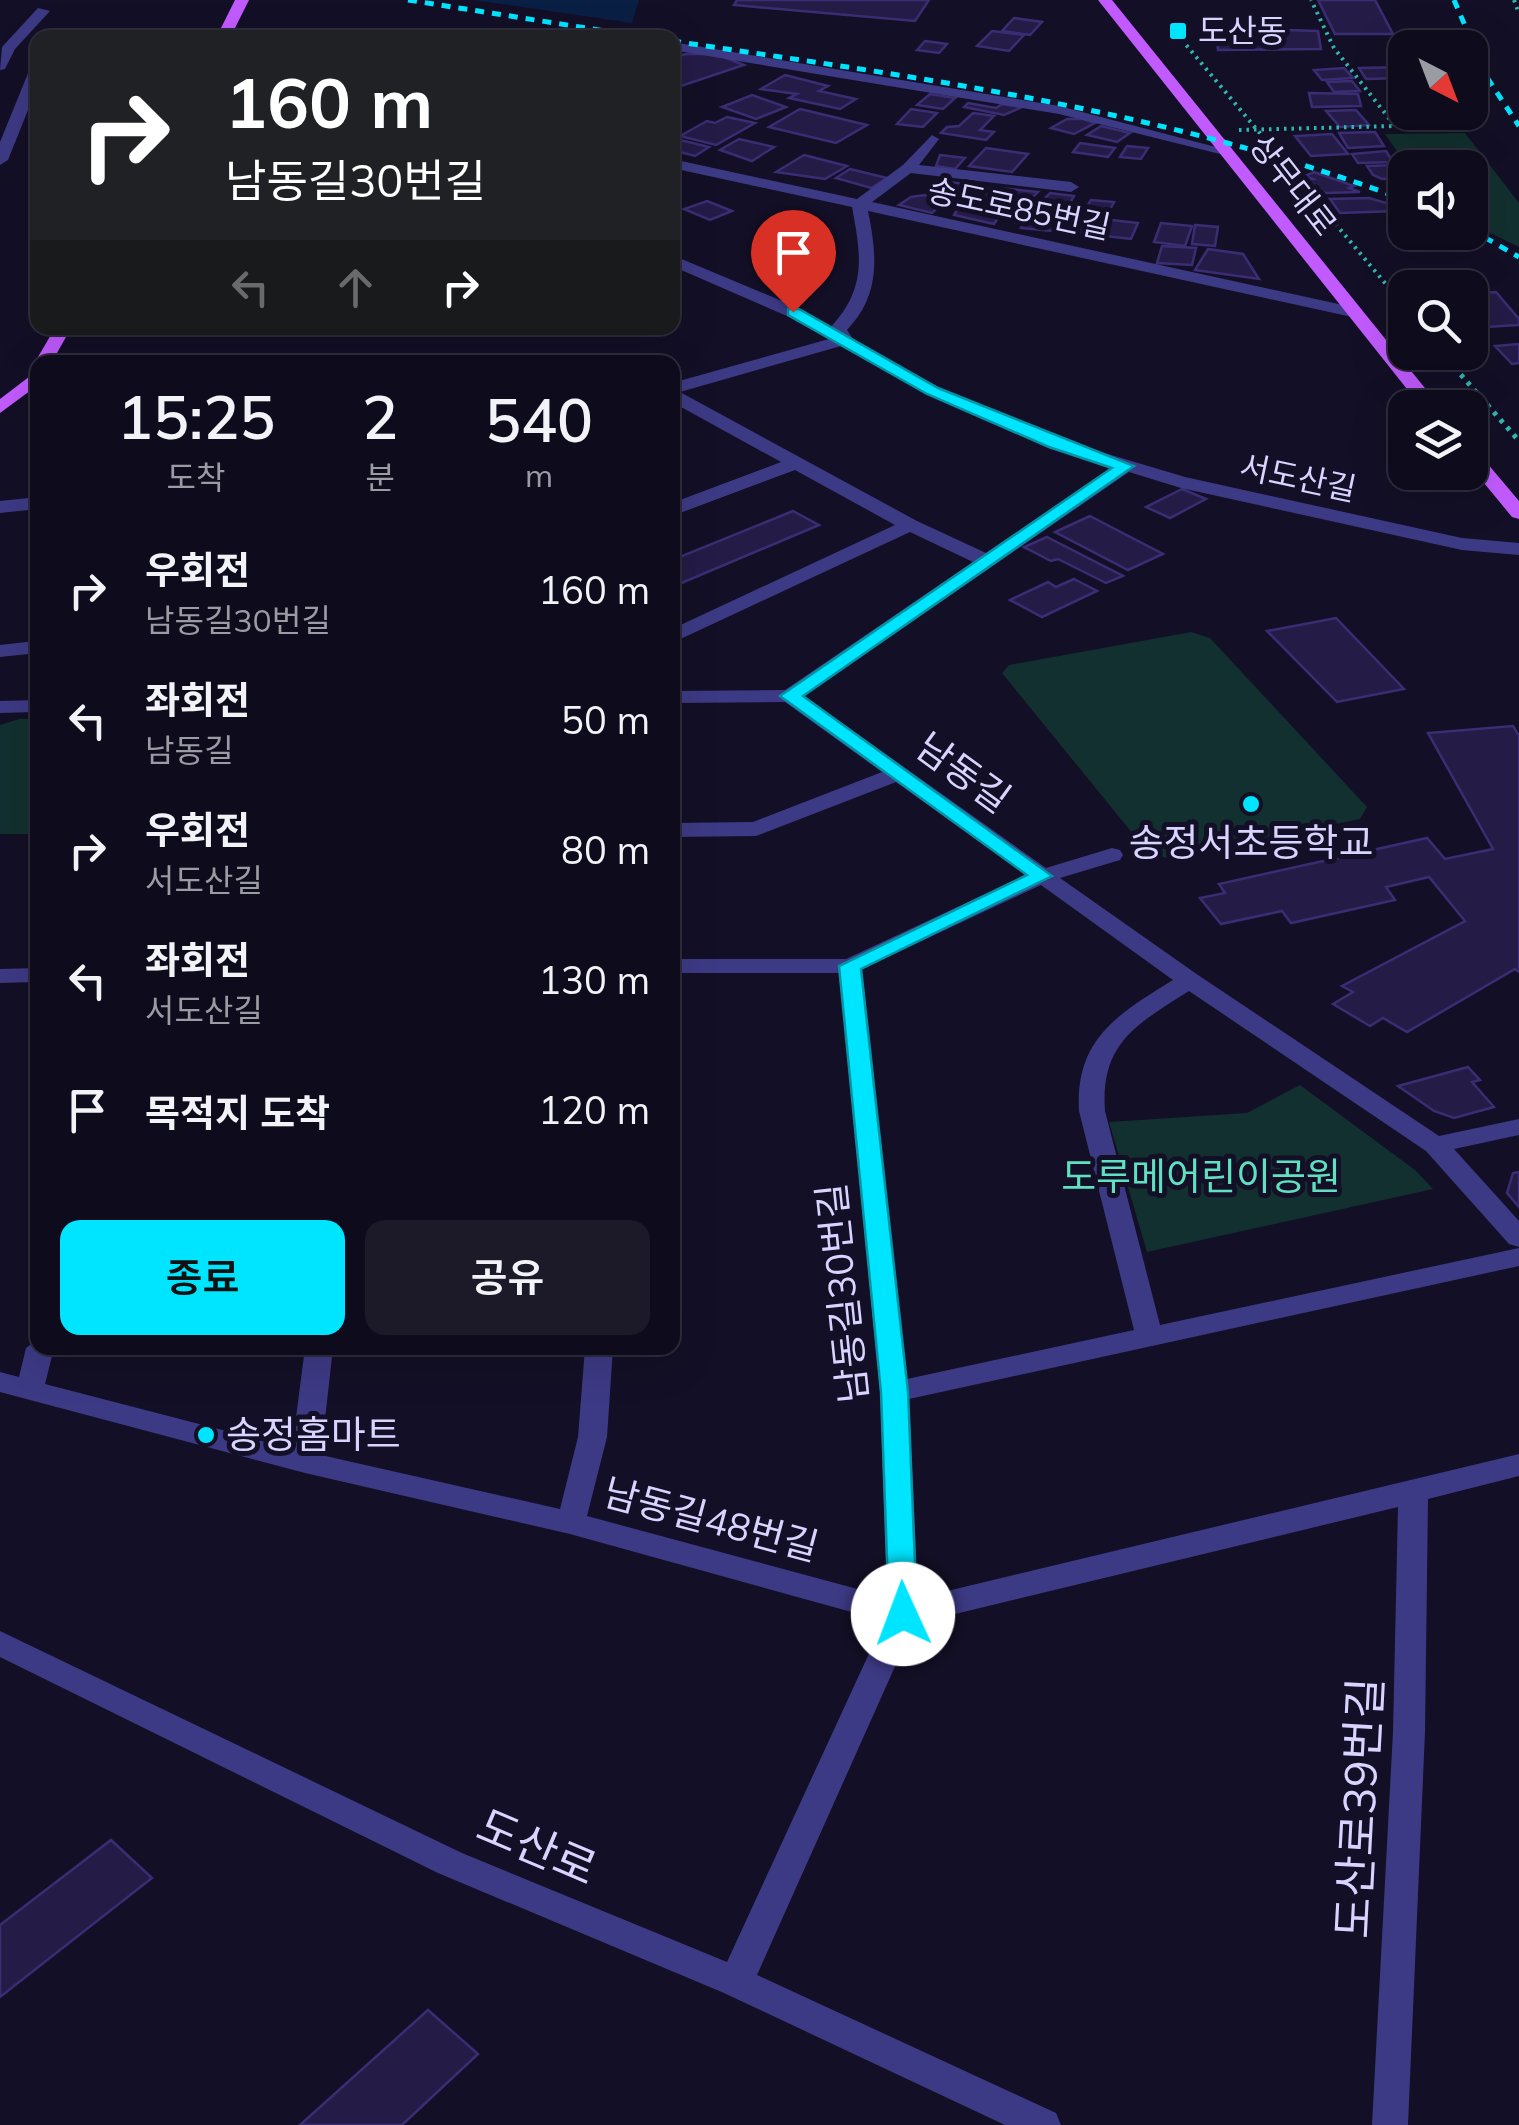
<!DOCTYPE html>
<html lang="ko">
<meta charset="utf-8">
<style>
body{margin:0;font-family:Mulish,"Noto Sans KR",sans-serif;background:#1c1929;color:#f1f3f6;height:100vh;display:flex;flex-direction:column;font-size:38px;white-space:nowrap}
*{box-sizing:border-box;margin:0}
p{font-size:32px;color:#9b9ba3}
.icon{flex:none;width:55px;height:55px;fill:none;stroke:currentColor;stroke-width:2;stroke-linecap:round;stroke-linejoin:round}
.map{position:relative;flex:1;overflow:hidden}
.sheet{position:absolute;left:30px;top:355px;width:650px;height:1000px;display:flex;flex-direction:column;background:#0e0b1c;border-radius:20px;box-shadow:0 10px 40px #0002,0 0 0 2px #2e2b3b}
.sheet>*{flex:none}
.top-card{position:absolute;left:30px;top:30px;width:650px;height:305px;border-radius:20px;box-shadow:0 10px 40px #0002,0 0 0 2px #2e2b3b;background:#202124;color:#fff;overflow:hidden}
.needle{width:65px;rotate:138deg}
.tools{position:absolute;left:1388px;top:30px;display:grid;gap:20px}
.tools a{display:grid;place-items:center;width:100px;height:100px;border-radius:20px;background:#0e0b1c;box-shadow:0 10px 40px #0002,0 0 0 2px #2e2b3b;font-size:50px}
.pin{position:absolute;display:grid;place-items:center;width:85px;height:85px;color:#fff;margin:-102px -42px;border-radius:50% 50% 50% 0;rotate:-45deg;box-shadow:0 0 10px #0007}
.pin .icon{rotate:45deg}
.me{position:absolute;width:110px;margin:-55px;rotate:358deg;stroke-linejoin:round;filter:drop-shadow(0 0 8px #0008)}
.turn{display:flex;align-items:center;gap:35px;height:210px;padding:0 30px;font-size:45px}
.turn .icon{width:130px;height:130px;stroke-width:2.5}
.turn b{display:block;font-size:70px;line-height:85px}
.lanes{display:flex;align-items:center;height:95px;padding:0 30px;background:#0003;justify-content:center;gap:50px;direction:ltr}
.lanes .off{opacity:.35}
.eta{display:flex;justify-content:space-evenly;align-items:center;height:170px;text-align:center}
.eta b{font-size:60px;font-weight:600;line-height:70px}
.primary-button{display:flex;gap:20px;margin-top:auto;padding:20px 30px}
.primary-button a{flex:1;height:115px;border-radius:20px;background:#00e5ff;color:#111;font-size:40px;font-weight:600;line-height:115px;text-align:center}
.primary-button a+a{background:#1c1929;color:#f1f3f6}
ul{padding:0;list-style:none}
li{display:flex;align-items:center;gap:30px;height:130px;padding:0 30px}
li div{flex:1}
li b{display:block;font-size:38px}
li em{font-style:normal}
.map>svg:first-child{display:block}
.green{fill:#12302f}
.water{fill:#0a1f44}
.building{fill:#241b47;stroke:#3b2d73;stroke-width:2.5}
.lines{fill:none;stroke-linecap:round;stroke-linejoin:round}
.path-far1{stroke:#2fb8b0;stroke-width:4;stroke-dasharray:2.5 5;stroke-linecap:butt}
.path{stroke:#2fb8b0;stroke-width:5;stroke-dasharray:4 6;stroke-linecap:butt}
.minor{fill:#3d3a85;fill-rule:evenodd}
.major{fill:#c25bff;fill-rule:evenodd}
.rail{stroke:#00e5ff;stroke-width:5;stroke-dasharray:9 8;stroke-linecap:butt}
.route{fill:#00e5ff;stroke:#0095a6;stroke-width:2.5}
.poi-dot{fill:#00e5ff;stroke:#130f26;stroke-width:4}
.labels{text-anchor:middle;stroke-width:10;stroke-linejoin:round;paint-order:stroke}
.far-poi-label{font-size:32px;fill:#d9d4ff;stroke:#130f26;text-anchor:start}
.far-street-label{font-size:32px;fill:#d9d4ff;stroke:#130f26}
.street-label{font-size:38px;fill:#d9d4ff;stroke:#130f26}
.poi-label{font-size:38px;fill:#d9d4ff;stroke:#130f26}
.park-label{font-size:38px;fill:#5fe0c0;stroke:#130f26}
.near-street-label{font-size:45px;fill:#d9d4ff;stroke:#130f26}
</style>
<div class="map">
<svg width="1519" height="2125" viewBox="0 0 1519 2125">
<rect width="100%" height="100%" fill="#130f26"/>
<g class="green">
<polygon points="1465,133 1519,203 1519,247 1470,223 1470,168 1408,167 1385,134"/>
<polygon points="1191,632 1210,638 1367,807 1360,819 1166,858 1146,850 1002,673 1009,665"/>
<polygon points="19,719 37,719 37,834 0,834 0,725"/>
<polygon points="1300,1085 1415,1170 1433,1189 1147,1252 1109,1122 1247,1113"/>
</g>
<polygon class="water" points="473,0 639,0 632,23"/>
<g class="building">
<polygon points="737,0 929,0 915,21 734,5"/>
<polygon points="1318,0 1375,0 1393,34 1335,34"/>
<polygon points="1014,18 1042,22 1030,35 1002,31"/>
<polygon points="1216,28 1318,31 1321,49 1218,50"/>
<polygon points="992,31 1024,35 1009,51 977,46"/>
<polygon points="925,41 947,44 939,53 917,50"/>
<polygon points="686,54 716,54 744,65 672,89 672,58"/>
<polygon points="1405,67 1405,78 1366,79 1359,68"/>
<polygon points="1344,68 1353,78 1322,80 1314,70"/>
<polygon points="785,75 828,86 819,91 856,99 840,109 789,98 797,94 761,89"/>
<polygon points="1352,81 1360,91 1334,92 1327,82"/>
<polygon points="1309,93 1358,94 1361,106 1312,107"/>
<polygon points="930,94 955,98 943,109 917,105"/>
<polygon points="752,95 786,107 756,119 722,107"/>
<polygon points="968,103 996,108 1002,104 1022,107 1004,115 964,107"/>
<polygon points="800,109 867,125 836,143 769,127"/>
<polygon points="911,109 937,113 923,127 897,124"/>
<polygon points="1356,110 1369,125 1340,127 1326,111"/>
<polygon points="973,113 994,116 980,130 994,132 986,140 941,133 947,127 959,126"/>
<polygon points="727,117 755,123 716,145 680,136 707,121 715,123"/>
<polygon points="1067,119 1083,119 1095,123 1074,134 1051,128"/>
<polygon points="1101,126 1130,133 1117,142 1087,135"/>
<polygon points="1375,132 1384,146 1348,148 1339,133"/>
<polygon points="1332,134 1348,154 1311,156 1295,136"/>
<polygon points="672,138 709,147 695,156 672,150"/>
<polygon points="739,139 774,147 752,161 720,150"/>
<polygon points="1080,143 1115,148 1108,157 1073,152"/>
<polygon points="1127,146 1148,148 1141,159 1120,157"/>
<polygon points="986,148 1028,154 1012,172 969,166"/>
<polygon points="1386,151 1393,162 1358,163 1352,154"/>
<polygon points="804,155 847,166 825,179 776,172"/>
<polygon points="940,155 965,158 955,169 936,166"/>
<polygon points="1398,165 1405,178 1382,179 1373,175 1367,166"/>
<polygon points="850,169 887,178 871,188 836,178"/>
<polygon points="1314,172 1354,186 1349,188 1360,192 1325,193 1307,180 1313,179 1305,176"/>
<polygon points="936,181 968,184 959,198 932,194 936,188 931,187"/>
<polygon points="991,187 1038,192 1023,207 977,201"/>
<polygon points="1050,193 1074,196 1066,210 1036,207"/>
<polygon points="925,195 946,200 932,213 899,205 911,197"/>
<polygon points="1369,198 1393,205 1397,211 1340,213 1330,199"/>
<polygon points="1091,200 1114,202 1106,217 1082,214"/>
<polygon points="707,201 732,211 710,220 684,209"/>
<polygon points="960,205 993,209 1001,213 994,224 954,215"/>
<polygon points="1017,208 1060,212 1052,231 1021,228 1023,224 1016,223 1018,217 1013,217"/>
<polygon points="1078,216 1138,223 1131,239 1069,232"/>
<polygon points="1161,223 1192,226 1185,246 1154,242"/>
<polygon points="1195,225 1218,227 1215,246 1192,244"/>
<polygon points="1397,238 1434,238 1438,243 1407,249"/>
<polygon points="1162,246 1196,248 1192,265 1157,263"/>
<polygon points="1208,249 1243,254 1259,279 1195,270"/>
<polygon points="1496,292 1519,319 1519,325 1486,327 1470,308 1470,294"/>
<polygon points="1519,344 1519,363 1512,364 1495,346"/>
<polygon points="1182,489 1206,499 1170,518 1146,507"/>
<polygon points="793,511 819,525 672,587 672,560"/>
<polygon points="1090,516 1163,554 1128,570 1055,532"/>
<polygon points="1047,537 1123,576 1106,583 1058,559 1051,561 1024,547"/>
<polygon points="1074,579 1097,591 1042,617 1010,600 1048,582 1056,587"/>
<polygon points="1336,618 1404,689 1337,702 1267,631"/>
<polygon points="1513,726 1519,736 1519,972 1515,969 1407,1032 1383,1018 1370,1026 1333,1004 1353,992 1342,986 1465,921 1429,877 1386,887 1395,900 1291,923 1282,911 1221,924 1200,898 1225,893 1219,884 1427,838 1445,859 1493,849 1428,733"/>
<polygon points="1468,1067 1480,1080 1472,1082 1494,1107 1454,1118 1434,1111 1398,1086"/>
<polygon points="1519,1172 1519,1207 1507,1193 1513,1173"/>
<polygon points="111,1840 152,1878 0,1997 0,1925"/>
<polygon points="428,2010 478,2054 402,2125 300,2125"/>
</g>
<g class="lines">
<g class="path-far1">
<polyline points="1514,0 1519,14"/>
<polyline points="1172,28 1405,307"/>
<polyline points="1239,130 1395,126 1334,48 1311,0"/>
</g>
<polyline class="path" points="1441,352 1519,441"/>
<g class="minor">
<polygon points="38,8 50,11 15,49 5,69 0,70 2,47"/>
<polygon points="617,33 627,38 610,37"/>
<polygon points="672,42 1059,106 1231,151 1224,155 1059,114 672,50"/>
<polygon points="38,62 38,85 8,160 0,165 0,142 31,66"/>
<path d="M 932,135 L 939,139 L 919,165 L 1071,182 L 1079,187 L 1071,192 L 911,173 L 872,202 L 1352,307 L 1360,312 L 1352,317 L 868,211 C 877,255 881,295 847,330 L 853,339 L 938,387 L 1061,440 L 1185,477 L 1462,538 L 1519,543 L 1519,555 L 1462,550 L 1181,488 L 1129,472 L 804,696 L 1046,868 L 1112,848 L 1120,850 L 1123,855 L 1120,860 L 1060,878 L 1198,975 L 1439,1136 L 1519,1119 L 1519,1135 L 1454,1149 L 1519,1221 L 1519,1247 L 1509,1244 L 1426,1151 L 1189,991 C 1137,1024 1100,1043 1105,1111 L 1160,1325 L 1519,1248 L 1519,1266 L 909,1399 L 918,1598 L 1519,1454 L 1519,1476 L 1428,1499 L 1425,1732 L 1408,2125 L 1372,2125 L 1393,1732 L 1398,1507 L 914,1624 L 757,1975 L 1056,2113 L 1061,2125 L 1005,2125 L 724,1993 L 438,1873 L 0,1657 L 0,1631 L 462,1853 L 727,1962 L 884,1621 L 570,1534 L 305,1473 L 0,1392 L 0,1372 L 19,1377 L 26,1348 L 38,1339 L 38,1348 L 54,1348 L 45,1384 L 292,1448 L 305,1348 L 333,1348 L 321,1455 L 560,1509 L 578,1437 L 585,1348 L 613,1348 L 607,1437 L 587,1516 L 887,1597 L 880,1392 L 839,973 L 672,973 L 672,959 L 846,959 L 1026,875 L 896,782 L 756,836 L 672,837 L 672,823 L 753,822 L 882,772 L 785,702 L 672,703 L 672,691 L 785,690 L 973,562 L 910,532 L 672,643 L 672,629 L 895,525 L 795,470 L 672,516 L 672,503 L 781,462 L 672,402 L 672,383 L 829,339 L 787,316 L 672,266 L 672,255 L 799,308 L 831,327 C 867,288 861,255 852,207 L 672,168 L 672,159 L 857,199 L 903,165 ZM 841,346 C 928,396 1016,438 1112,467 L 986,553 L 917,521 L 680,392 ZM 1041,885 L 1173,980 C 1118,1014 1075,1039 1079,1111 L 1134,1330 L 907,1379 L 862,969 Z"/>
<polygon points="38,497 38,509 0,513 0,501"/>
<polygon points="35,641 38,653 0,657 0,645"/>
<polygon points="38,700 38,712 0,713 0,701"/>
<polygon points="38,968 38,982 0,983 0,969"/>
</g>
<g class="major">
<polygon points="235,0 249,0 230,38 216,38"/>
<polygon points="1098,0 1112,0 1441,408 1422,408"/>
<polygon points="55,328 71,328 52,362 38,365 35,362"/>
<polygon points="38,370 38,385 0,413 0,399"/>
<polygon points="1470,449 1476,450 1519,501 1519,519 1512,517 1470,466"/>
</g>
<g class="rail">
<polyline points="408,0 650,38"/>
<polyline points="1454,0 1488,79 1519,126"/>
<path d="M 672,41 C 923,78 1166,110 1405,200"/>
<polyline points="1470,229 1519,257"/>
</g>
</g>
<polygon class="route" points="788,309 799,309 938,388 1134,466 803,696 1052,876 861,969 908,1392 917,1614 913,1621 903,1625 893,1621 889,1614 881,1392 839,966 1027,875 780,696 1112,468 1049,447 927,394 788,315"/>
<g class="poi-dot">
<rect x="1168" y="21" width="20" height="20" rx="5"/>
<circle cx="1251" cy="804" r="10"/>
<circle cx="206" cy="1435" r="10"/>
</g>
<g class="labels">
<g class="far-poi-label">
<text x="1198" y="42">도산동</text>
</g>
<g class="far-street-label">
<text transform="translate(1293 185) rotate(52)" y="11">상무대로</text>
<text transform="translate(1019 209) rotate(12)" y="11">송도로85번길</text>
<text transform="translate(1298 478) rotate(12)" y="11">서도산길</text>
</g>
<g class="street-label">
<text transform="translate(963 773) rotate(36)" y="13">남동길</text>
<text transform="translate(843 1293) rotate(-96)" y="13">남동길30번길</text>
<text transform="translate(711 1520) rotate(15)" y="13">남동길48번길</text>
</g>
<g class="poi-label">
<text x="1251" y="856">송정서초등학교</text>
<text x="226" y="1448" text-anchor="start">송정홈마트</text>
</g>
<g class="park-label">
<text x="1201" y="1190">도루메어린이공원</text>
</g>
<g class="near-street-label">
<text transform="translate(1359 1808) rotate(-87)" y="16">도산로39번길</text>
<text transform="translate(537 1847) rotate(23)" y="16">도산로</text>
</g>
</g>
</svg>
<div class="tools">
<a><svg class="needle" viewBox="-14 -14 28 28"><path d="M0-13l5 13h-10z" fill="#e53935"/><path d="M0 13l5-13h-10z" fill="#9b9ba3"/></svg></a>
<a><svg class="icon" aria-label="sound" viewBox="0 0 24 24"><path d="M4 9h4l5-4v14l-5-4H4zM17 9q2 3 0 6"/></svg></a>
<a><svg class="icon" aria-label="search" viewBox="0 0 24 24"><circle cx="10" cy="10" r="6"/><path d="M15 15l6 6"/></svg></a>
<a><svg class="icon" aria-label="layers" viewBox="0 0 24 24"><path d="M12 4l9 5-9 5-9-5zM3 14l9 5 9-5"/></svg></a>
</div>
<div class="pin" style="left:793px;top:312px;background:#d93025"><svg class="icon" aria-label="arrive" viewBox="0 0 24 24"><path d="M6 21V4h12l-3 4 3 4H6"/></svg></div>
<svg class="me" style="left:903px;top:1614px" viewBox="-20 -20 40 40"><circle r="19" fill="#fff"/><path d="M0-13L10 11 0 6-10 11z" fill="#00e5ff"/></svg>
<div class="top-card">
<div class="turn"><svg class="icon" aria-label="right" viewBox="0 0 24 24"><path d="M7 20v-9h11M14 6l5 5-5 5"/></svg><div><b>160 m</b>남동길30번길</div></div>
<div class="lanes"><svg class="icon off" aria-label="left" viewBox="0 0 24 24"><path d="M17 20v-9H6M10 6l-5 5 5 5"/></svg><svg class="icon off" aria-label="ahead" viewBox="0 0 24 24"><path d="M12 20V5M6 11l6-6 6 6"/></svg><svg class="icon" aria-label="right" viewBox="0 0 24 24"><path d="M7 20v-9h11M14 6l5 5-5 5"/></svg></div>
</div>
<section class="sheet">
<div class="eta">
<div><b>15:25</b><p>도착</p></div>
<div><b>2</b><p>분</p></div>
<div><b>540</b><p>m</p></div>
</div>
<ul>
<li><svg class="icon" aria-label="right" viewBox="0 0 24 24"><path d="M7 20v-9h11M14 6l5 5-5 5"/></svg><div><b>우회전</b><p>남동길30번길</p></div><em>160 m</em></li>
<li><svg class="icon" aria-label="left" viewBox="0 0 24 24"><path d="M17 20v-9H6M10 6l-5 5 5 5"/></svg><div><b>좌회전</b><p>남동길</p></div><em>50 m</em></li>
<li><svg class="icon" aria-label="right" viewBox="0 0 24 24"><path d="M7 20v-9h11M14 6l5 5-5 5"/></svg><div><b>우회전</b><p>서도산길</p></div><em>80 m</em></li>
<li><svg class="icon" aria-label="left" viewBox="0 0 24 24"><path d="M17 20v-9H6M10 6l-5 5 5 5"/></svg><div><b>좌회전</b><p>서도산길</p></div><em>130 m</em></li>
<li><svg class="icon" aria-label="arrive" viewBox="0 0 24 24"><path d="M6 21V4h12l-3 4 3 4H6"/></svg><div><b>목적지 도착</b></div><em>120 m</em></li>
</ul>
<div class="primary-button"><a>종료</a><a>공유</a></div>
</section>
</div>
